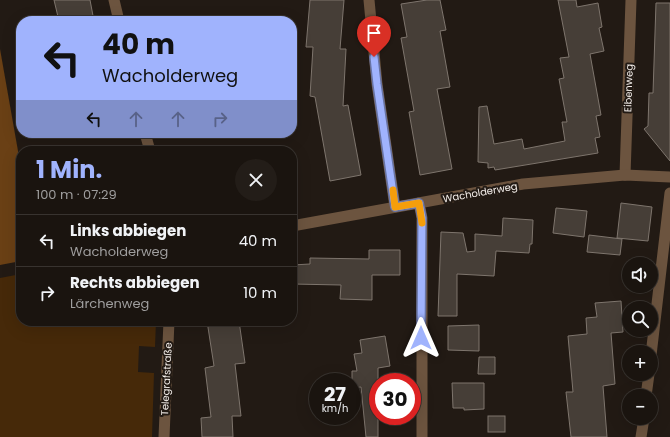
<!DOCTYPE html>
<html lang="de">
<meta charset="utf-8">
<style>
body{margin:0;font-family:Poppins,sans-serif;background:#231d18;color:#f1f3f6;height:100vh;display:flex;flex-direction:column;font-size:15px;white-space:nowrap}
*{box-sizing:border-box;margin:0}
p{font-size:13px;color:#9f9e9e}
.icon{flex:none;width:22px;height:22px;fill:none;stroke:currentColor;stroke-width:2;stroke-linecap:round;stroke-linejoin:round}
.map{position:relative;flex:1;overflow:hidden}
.sheet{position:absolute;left:16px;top:146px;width:281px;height:180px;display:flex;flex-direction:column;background:#1a140f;border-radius:16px;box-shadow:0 4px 16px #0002,0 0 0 1px #38332f}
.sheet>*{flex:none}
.banner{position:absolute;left:16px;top:16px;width:281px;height:122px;border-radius:16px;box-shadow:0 4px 16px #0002,0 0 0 1px #38332f;background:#a0b3fd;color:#111;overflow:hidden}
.fabs{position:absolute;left:622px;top:257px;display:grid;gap:8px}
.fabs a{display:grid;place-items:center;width:36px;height:36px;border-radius:50%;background:#1a140f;box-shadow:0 4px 16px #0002,0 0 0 1px #38332f;font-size:20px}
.speed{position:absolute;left:309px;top:373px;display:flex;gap:8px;font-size:20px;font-weight:700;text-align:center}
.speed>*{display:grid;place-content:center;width:52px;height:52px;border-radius:50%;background:#1a140f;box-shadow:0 4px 16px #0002,0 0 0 1px #38332f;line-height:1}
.speed small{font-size:10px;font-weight:400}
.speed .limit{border:6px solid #d22;background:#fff;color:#111}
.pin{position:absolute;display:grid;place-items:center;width:34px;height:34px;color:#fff;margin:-41px -17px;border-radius:50% 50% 50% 0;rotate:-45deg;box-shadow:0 0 4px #0007}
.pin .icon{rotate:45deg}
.me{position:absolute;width:44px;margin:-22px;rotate:0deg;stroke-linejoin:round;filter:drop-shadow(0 0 3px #0008)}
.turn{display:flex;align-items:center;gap:14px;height:84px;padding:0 20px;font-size:18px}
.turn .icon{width:52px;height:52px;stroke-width:2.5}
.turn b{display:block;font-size:28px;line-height:34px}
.lanes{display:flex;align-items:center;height:38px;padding:0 20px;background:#0003;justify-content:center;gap:20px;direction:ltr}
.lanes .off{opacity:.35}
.round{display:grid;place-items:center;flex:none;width:42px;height:42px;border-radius:21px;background:#231d18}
.summary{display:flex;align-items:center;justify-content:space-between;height:68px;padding:0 20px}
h1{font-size:24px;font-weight:700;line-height:30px;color:#a0b3fd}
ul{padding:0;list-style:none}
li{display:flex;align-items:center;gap:12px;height:52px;padding:0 20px;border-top:1px solid #38332f}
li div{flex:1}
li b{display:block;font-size:15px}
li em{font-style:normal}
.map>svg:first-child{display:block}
.green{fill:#462909}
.forest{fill:#6a4015}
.building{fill:#463e37;stroke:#7e756d}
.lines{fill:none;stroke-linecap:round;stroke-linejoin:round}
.minor{stroke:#6c543f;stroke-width:11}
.route-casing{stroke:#6874a4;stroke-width:10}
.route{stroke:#a0b3fd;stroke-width:7}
.slow{stroke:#f59e0b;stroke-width:7}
.labels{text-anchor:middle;stroke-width:4;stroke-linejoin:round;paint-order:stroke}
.street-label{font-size:10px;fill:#f5efeb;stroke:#221a14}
</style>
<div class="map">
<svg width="670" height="437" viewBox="0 0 670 437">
<rect width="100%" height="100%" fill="#221a14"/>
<polygon class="green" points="21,274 21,321 156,321 155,347 139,346 138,372 154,373 152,437 0,437 0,278"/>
<polygon class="forest" points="0,49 21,168 21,261 0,265"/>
<g class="building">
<polygon points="54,0 90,0 94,21 59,21"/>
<polygon points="310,0 344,0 340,49 346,49 343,106 348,105 361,175 330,181 315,97 310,96 313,47 306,47"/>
<polygon points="427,0 440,0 446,30 440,31 450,87 437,89 452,169 420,175 409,112 414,111 401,38 407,37 401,4"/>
<polygon points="558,0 576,0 577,7 598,3 602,27 599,28 604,51 590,54 601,115 596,116 600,137 595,138 598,153 495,170 494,167 488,168 488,163 478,162 479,107 487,106 494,144 522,139 524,149 565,141 562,122 567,122 559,79 564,78 560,58 569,57"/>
<polygon points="656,3 670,3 670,161 644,129 648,126 649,93 653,93"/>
<polygon points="621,203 652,207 648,241 617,238"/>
<polygon points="556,208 587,211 584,237 553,233"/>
<polygon points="503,218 533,220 532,244 530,244 529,253 496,251 494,276 457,274 457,316 438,316 441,232 463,233 467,252 475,251 475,234 502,236"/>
<polygon points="589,235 622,239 620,255 587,252"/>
<polygon points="369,250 400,250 400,275 372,275 372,300 340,299 341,285 292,284 292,265 310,264 310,258 369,259"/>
<polygon points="621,301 623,332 611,333 615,384 603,386 607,437 571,437 566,392 573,392 568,336 587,334 586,318 597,317 595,303"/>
<polygon points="207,321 239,321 245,363 235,364 241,416 232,416 233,437 202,437 201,418 211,417 205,368 214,366"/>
<polygon points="479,325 479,351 448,350 448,326"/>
<polygon points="385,336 390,366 378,368 378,437 366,437 361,387 352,388 352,371 357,371 354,354 362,353 360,340"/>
<polygon points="479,357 495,357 495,374 478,374"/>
<polygon points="452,383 484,383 484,409 464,410 464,408 453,408"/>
<rect x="488" y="416" width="17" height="16"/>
</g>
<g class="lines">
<g class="minor">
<polyline points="114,0 119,21"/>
<polyline points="369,0 377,84 395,207"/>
<polyline points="145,133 150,151"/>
<polyline points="625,175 631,0"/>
<polyline points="419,203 422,218 422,437"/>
<polyline points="292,226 523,184 625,175 670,177"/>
<polyline points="651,355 670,193"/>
<polyline points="646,396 649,374"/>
<polyline points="164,437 169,321"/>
<polyline points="641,437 644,418"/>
</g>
</g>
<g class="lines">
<g class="route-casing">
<polyline id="route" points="374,57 377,84 395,207 419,203 422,218 421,338"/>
</g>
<use href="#route" class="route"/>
<polyline class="slow" points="393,190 395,207 419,203 422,223"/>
</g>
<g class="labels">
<g class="street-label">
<text transform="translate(628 88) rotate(-88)" y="4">Eibenweg</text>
<text transform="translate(480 192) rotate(-10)" y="4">Wacholderweg</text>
<text transform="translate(166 379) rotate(-87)" y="4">Telegrafstraße</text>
</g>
</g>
</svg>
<div class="fabs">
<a><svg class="icon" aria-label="sound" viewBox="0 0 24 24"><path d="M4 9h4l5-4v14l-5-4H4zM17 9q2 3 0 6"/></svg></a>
<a><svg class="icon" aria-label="search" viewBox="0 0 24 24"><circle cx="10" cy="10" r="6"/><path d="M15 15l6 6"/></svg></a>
<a>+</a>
<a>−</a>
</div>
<div class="speed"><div>27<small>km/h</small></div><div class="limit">30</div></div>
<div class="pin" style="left:374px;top:57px;background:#d93025"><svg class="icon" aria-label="arrive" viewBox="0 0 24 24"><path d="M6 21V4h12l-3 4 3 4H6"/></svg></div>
<svg class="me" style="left:421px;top:338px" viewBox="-20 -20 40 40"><path d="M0-17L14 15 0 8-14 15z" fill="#a0b3fd" stroke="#fff" stroke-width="4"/></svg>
<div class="banner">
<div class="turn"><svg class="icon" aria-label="left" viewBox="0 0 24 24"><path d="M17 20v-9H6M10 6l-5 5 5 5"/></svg><div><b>40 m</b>Wacholderweg</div></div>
<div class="lanes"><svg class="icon" aria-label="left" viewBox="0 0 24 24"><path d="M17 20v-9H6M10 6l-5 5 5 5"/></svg><svg class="icon off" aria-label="ahead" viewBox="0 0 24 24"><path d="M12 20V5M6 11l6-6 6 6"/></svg><svg class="icon off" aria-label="ahead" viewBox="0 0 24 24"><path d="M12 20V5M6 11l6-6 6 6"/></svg><svg class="icon off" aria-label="right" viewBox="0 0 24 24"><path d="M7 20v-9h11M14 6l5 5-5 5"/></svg></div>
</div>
<section class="sheet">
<div class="summary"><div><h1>1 Min.</h1><p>100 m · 07:29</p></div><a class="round"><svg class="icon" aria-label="close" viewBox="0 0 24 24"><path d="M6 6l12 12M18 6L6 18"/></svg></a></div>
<ul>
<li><svg class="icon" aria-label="left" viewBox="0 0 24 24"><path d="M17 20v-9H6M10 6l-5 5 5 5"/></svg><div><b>Links abbiegen</b><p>Wacholderweg</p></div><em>40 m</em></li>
<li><svg class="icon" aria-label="right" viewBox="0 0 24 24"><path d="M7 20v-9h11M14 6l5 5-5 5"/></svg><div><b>Rechts abbiegen</b><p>Lärchenweg</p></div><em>10 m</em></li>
</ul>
</section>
</div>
